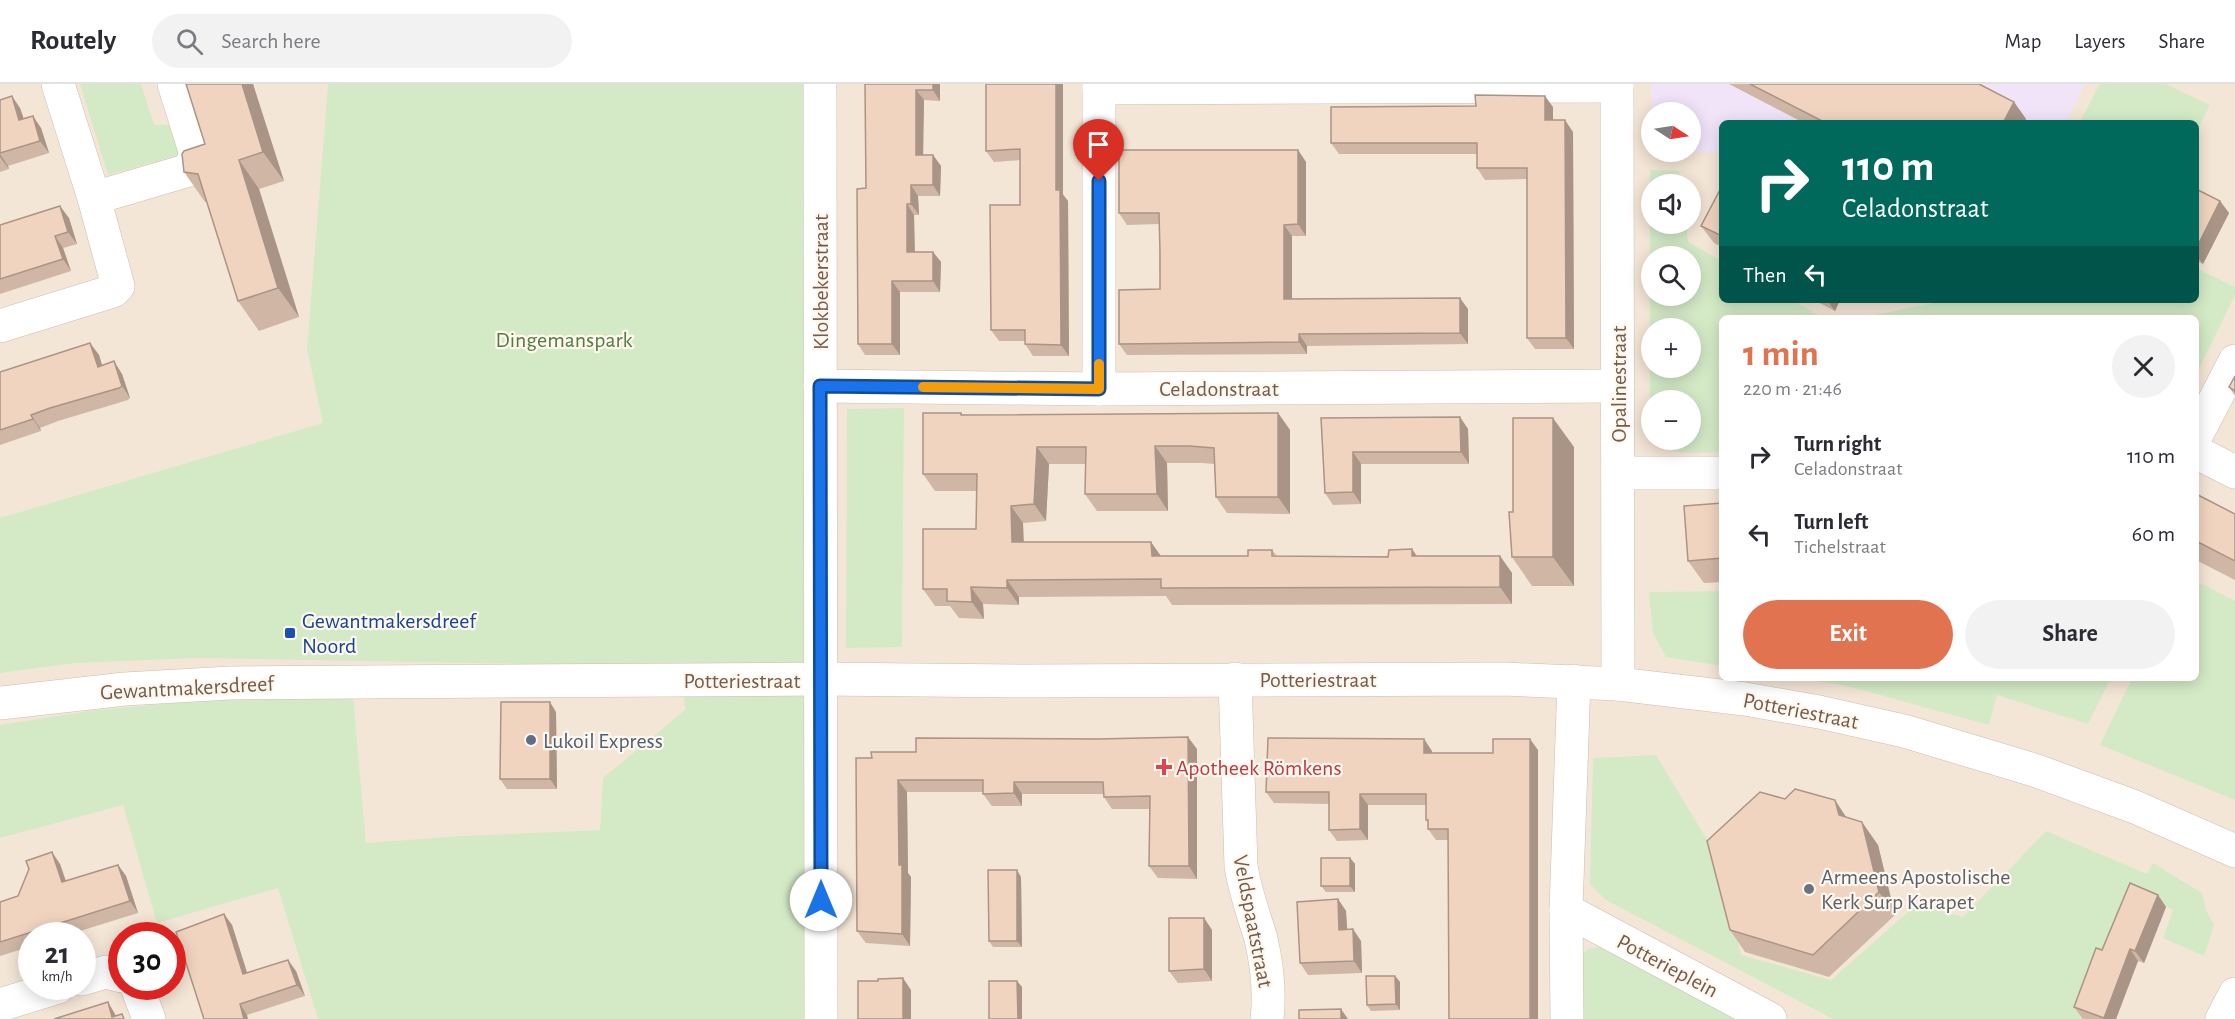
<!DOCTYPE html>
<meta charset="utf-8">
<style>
body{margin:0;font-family:"Alegreya Sans",sans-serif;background:#f2f2f3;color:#2b2b33;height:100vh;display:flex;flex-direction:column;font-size:22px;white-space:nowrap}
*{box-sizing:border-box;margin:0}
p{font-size:20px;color:#7c7c81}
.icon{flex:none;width:33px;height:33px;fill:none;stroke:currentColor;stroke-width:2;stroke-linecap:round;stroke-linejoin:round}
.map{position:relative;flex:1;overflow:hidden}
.side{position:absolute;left:1719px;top:231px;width:480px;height:366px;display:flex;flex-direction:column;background:#fff;border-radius:9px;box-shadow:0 3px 15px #0003}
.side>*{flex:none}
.hud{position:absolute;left:1719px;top:36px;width:480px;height:183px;border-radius:9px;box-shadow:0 3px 15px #0003;background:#00695c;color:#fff;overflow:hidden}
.needle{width:39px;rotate:102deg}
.controls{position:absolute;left:1641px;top:18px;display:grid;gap:12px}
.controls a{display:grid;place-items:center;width:60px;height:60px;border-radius:50%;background:#fff;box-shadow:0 3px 15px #0003;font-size:30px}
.speed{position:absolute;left:18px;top:838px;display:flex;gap:12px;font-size:30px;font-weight:700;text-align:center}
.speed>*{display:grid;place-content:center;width:78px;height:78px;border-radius:50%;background:#fff;box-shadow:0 3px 15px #0003;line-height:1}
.speed small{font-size:15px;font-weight:400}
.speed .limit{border:9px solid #d22;background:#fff;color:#111}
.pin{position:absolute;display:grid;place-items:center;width:51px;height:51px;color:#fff;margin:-62px -26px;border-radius:50% 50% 50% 0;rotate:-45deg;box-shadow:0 0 6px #0007}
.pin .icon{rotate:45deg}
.me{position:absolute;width:66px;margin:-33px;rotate:0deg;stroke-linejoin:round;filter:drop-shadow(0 0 4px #0008)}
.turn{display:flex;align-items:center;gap:21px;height:126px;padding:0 24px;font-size:27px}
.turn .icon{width:78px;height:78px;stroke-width:2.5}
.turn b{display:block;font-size:42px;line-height:51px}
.then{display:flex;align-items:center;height:57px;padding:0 24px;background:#0003;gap:12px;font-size:22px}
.round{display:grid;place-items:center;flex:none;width:63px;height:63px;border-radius:32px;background:#f2f2f3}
.summary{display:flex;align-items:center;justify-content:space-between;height:102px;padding:0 24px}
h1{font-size:36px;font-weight:700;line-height:45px;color:#e27350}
.button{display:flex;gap:12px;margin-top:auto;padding:12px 24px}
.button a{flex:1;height:69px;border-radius:36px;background:#e27350;color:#fff;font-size:24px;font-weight:700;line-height:69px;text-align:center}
.button a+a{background:#f2f2f3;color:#2b2b33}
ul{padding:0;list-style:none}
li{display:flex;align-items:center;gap:18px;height:78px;padding:0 24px}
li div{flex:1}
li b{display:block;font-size:22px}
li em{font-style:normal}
header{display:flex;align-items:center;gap:36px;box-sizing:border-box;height:84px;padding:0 30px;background:#fff;border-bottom:2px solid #e1e1e2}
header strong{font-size:28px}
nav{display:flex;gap:33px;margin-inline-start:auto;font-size:21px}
.search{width:420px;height:54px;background:#f2f2f3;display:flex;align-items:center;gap:15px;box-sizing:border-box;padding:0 21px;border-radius:33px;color:#7c7c81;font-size:22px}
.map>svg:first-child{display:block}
.residential{fill:#f4e6d6;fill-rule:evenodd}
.education{fill:#f1e4f9}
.green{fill:#d4eac6;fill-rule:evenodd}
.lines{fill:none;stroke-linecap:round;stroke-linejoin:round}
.minor-casing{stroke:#cebcae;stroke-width:34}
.minor{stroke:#fff;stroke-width:33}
.wall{fill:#cfb6a5}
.shaded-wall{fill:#a99486}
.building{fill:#f1d4c0;stroke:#a99486;stroke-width:1.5}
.route-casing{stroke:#114b97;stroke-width:15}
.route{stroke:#1a73e8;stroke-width:10}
.slow{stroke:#f59e0b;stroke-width:10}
.transit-dot{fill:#1a4fb4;stroke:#fff8ee;stroke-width:2}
.service-dot{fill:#5c6f8a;stroke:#fff8ee;stroke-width:2}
.health-dot{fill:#e0444e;stroke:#fff8ee;stroke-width:2}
.worship-dot{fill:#6b7280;stroke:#fff8ee;stroke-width:2}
.labels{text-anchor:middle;stroke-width:4.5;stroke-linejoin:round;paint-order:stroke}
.street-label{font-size:22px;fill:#765b4c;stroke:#fff8ee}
.park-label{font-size:22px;fill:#547b44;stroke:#fff8ee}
.transit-label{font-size:22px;fill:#164399;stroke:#fff8ee;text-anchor:start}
.service-label{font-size:22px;fill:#4e5e75;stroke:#fff8ee;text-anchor:start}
.health-label{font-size:22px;fill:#be3a42;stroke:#fff8ee;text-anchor:start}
.worship-label{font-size:22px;fill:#5b616d;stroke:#fff8ee;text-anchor:start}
</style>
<header>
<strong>Routely</strong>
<div class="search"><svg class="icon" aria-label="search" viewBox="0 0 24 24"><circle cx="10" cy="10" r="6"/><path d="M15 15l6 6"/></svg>Search here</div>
<nav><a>Map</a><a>Layers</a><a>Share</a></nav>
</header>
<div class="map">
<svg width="2235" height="935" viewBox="0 0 2235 935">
<rect width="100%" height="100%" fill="#fcf4e8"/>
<path class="residential" d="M 0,0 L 2235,0 L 2235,935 L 0,935 ZM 1652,28 L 1690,28 L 1690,68 L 1652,68 ZM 1722,39 L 2196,39 L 2196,216 L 1722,216 ZM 1652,100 L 1690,100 L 1690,140 L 1652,140 ZM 1652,172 L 1690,172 L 1690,212 L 1652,212 ZM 1722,234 L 2196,234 L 2196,594 L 1722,594 ZM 1652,244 L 1690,244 L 1690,284 L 1652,284 ZM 1652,316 L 1690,316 L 1690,356 L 1652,356 ZM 32,852 L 82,852 L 82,903 L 32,903 ZM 122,852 L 172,852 L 172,903 L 122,903 Z"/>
<polygon class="education" points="1651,0 2085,0 2065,39 1722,39 1722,68 1687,68 1690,68 1690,28 1652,28"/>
<g class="green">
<polygon points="80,0 141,0 154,41 179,41 187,69 108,91"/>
<polygon points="328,0 817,0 819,935 318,935 278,804 157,839 123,721 0,754 0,641 89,627 211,615 353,612 366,759 462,752 600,746 603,694 685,626 682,583 196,574 75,579 0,589 0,434 323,339 307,265"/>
<polygon points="2100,0 2166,0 2210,21 2196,49 2196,39 2079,39"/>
<path d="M 1650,86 L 1679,87 L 1681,100 L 1652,100 L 1652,140 L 1686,140 L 1688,158 L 1722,177 L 1722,216 L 1792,216 L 1824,234 L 1722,234 L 1722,368 C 1700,368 1671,374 1655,356 L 1690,356 L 1690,316 L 1652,316 L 1651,349 L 1650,345 ZM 1690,172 L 1690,212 L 1652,212 L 1652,172 ZM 1652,244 L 1690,244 L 1690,284 L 1652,284 Z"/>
<polygon points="2196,184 2235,203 2235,211 2196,291 2196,234 1860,234 1948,216 2196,216"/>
<polygon points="904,324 902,563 846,564 847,325"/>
<polygon points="2196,497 2235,517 2235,716 2100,661 2132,594 2196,594"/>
<polygon points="1722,507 1722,582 1666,573 1653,549 1649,508"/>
<polygon points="1798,594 2111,594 2088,640 1997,611 1989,641 1847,602"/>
<polygon points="1656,671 1720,777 1741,871 1831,896 1917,820 1963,833 2046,747 2147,790 2153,779 2202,809 2206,826 2214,841 2204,872 2163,854 2173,826 2133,806 2082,935 1833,935 1606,816 1590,800 1593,674"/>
<polygon points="1599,863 1610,865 1742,935 1576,935 1581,871 1589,865"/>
</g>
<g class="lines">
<g class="minor-casing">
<g id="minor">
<polyline points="820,0 821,935"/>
<polyline points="1617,0 1618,600"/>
<polyline points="1099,4 1617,2"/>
<polyline points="94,114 189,86 196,70 174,0"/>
<polyline points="0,242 113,207 118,202 94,114 58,0"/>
<polyline points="820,302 1099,305 1618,302"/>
<polyline points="1099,305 1099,0"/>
<polyline points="2196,352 2235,277"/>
<polyline points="2196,368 2235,388"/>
<polyline points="1618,389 1722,389"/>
<path d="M 1235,595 L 1241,782 C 1245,808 1254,831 1261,855 C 1267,881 1270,908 1267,935"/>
<polyline points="0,619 125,605 230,599 821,595 1026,597 1504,595 1618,600 1745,615 1819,628 1904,647 2034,686 2135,723 2235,767"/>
<polyline points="1566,826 1770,935"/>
<polyline points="82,895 106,888 122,892"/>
<polyline points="137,903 149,935"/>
<polyline points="0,921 58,903"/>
<polyline points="1567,935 1566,826 1574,597"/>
<polyline points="2222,935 2235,910"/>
</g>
</g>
<use href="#minor" class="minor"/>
</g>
<g class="wall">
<polygon points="253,0 284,97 259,105 299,233 259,247 238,217 207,118 205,118 184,88 205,60"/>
<polygon points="865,0 940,0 940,17 924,16 923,49 923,71 933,71 941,82 940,112 918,112 919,131 914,131 915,168 933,168 941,178 940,208 900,208 900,271 865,271 858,260 866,104"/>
<polygon points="986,0 1068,117 1069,272 1033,272 1025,260 1025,257 999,257 991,246 1020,121 1020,76 994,78 986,67"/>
<polygon points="1729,0 1979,0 2014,18 2026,35 2024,39 1804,39"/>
<polygon points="0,16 20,24 24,35 41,44 49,69 8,82 9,85 0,88"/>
<polygon points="1553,23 1553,36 1573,48 1574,265 1535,265 1527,254 1527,95 1485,96 1477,84 1477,70 1339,70 1331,59"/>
<polygon points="1298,66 1306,78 1306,152 1292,152 1292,215 1468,225 1468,260 1307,262 1307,270 1127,271 1119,260 1160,205 1159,140 1127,141 1119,129"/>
<polygon points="1722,102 1722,163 1714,159 1701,142"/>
<polygon points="2196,105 2220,117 2229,129 2203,180 2196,177"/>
<polygon points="69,134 77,160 63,164 71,187 0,210 0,141"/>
<polygon points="1814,216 1840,216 1835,227"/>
<polygon points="90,259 99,271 102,281 122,290 130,314 128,316 58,337 40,344 41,347 0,361 0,288"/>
<polygon points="2235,292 2235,312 2229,303"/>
<polygon points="961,329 963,331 1278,329 1290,346 1290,430 1227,429 1216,413 1214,380 1202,379 1167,379 1168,427 1097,427 1085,410 1086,380 1049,380 1046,437 1023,439 1024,458 1161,472 1248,472 1272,466 1277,472 1500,472 1512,489 1512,520 1172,521 1166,512 1019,513 1019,521 983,520 984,535 959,534 950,522 935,522 923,505 976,445 977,407 935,407 923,390"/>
<polygon points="1460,333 1468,345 1469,380 1361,380 1361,420 1333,421 1325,409 1321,334"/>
<polygon points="1574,363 1574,502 1532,502 1512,473 1513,428"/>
<polygon points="2196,410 2235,430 2235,496 2196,476"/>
<polygon points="1722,419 1722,498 1704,499 1688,477"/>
<polygon points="556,628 557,705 507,705 500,695"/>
<polygon points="1197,665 1197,795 1158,794 1149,782 1150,725 1112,725 1104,713 1104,710 1022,710 1022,722 992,722 983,710 983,708 907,708 908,789 911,793 910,862 866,859 857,847 856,674"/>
<polygon points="1538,666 1538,935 1449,935 1448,756 1436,756 1428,745 1428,739 1426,736 1426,721 1368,721 1368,756 1337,757 1329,746 1329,720 1274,719 1266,708 1432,667 1432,669 1493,669"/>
<polygon points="1847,734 1878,761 1895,831 1829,893 1745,868 1730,846"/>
<polygon points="1350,774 1355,780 1355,808 1326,808 1321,802"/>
<polygon points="60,780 66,797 118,781 126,792 138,829 64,852 32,852 32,862 0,872 0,818 18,812 29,785"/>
<polygon points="1021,793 1022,863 993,863 989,857"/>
<polygon points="2158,811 2166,823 2144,879 2138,877 2116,935 2083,935 2074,923 2102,866"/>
<polygon points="1338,815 1346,827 1347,846 1361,857 1362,889 1308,891 1300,879"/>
<polygon points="224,830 232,841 247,889 296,887 305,912 247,931 204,935"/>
<polygon points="1204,834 1212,846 1212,897 1178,899 1169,887"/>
<polygon points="1395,892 1400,898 1400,926 1371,927 1367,921"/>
</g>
<g class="shaded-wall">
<polygon points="242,0 253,0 284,97 263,68"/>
<polygon points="933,0 940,0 940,17 933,6"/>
<polygon points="1056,0 1063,0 1063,111 1068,117 1069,272 1061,261 1056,106"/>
<polygon points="916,6 924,16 923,82 916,71"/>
<polygon points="12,12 20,24 28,48 19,36"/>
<polygon points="1545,12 1553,23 1553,48 1545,36"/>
<polygon points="2014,18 2026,35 2024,39 2003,39"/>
<polygon points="33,32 41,44 49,69 40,57"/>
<polygon points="1565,36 1573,48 1574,265 1566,254"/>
<polygon points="1298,66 1306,78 1306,152 1298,140"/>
<polygon points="0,70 8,82 9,85 0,73"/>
<polygon points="933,71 941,82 940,112 933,101"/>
<polygon points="239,76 259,105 299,233 278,204"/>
<polygon points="911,101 918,112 919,131 911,120"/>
<polygon points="2220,117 2229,129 2203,180 2196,171 2196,165"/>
<polygon points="907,120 914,131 915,178 907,168"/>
<polygon points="60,122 69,134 77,160 68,148"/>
<polygon points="1284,141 1292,152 1292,226 1284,215"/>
<polygon points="55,152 63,164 71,187 63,175"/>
<polygon points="933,168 941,178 940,208 933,197"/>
<polygon points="892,197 900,208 900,271 892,260"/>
<polygon points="1460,214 1468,225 1468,260 1460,249"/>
<polygon points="1827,216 1840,216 1835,227"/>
<polygon points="1299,250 1307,262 1307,270 1299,258"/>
<polygon points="90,259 99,271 106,295 98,283"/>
<polygon points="114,277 122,290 130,314 122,302"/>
<polygon points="1278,329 1290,346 1290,430 1278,413"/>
<polygon points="31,331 40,344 41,347 33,335"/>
<polygon points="1460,333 1468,345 1469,380 1461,368"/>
<polygon points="1553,334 1574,363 1574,502 1553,473"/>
<polygon points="1155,362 1167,379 1168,427 1157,410"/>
<polygon points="1037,363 1049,380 1046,437 1034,420"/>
<polygon points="1353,368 1361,380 1361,420 1353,408"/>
<polygon points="1011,422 1023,439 1024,475 1012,458"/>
<polygon points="1151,458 1163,475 1152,472"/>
<polygon points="1412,465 1424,482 1412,472"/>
<polygon points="1500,472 1512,489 1512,520 1500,503"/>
<polygon points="1007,496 1019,513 1019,521 1007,504"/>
<polygon points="971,503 983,520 984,535 972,518"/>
<polygon points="550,618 556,628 557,705 550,695"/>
<polygon points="1188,653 1197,665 1197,795 1189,782"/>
<polygon points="1424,655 1432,667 1432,680 1424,669"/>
<polygon points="1530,655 1538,666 1538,935 1530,935"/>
<polygon points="898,696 907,708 908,789 911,793 910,862 902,850 899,781"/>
<polygon points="1014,698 1022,710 1022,722 1014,709"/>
<polygon points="1360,710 1368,721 1368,756 1360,745"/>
<polygon points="1835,716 1850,739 1839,731"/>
<polygon points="1862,738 1878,761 1895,831 1879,808"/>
<polygon points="52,768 60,780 70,810 62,798"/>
<polygon points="1350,774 1355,780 1355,808 1350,802"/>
<polygon points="118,781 126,792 138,829 130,817"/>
<polygon points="1017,786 1021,793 1022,863 1017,857"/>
<polygon points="2158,811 2166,823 2144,879 2135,867"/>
<polygon points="1338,815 1346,827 1348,858 1339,846"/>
<polygon points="224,830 232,841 251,901 243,890"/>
<polygon points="1204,834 1212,846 1212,897 1204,885"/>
<polygon points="1353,845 1361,857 1362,889 1354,877"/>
<polygon points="2130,865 2138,877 2116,935 2104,935"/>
<polygon points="288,876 296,887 305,912 297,901"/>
<polygon points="1395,892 1400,898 1400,926 1396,920"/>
<polygon points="903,894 911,906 911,935 903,935"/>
<polygon points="1017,897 1022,903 1022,935 1018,935"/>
<polygon points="108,918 115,930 117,935 112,933"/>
<polygon points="240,920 247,931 248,935 244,935"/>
<polygon points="1341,925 1348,935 1341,935"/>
</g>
<g class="building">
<polygon points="186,0 242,0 263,68 239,76 278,204 238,217 198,90 184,88 182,70 184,67 205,60"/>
<polygon points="865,0 933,0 933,6 916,6 916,71 933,71 933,101 911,101 911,120 907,120 907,168 933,168 933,197 892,197 892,260 858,260 857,105 866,104"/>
<polygon points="986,0 1056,0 1056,106 1060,106 1061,261 1025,260 1025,246 991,246 990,121 1020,121 1020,65 986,67"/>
<polygon points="1750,0 1979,0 2014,18 2003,39 1826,39"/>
<polygon points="1475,11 1545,12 1545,36 1565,36 1566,254 1527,254 1527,84 1477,84 1477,59 1331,59 1331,23 1476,22"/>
<polygon points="12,12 19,36 33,32 40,57 0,69 0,16"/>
<polygon points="1119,66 1298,66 1298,140 1284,141 1284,215 1460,214 1460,249 1299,250 1299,258 1119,260 1119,206 1160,205 1160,168 1159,129 1119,129"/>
<polygon points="1722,102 1722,152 1701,142"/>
<polygon points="2196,105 2220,117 2196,165"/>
<polygon points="60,122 68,148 55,152 63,175 0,195 0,141"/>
<polygon points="90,259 98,283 114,277 122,302 119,304 50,324 31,331 33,335 0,346 0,288"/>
<polygon points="2235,292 2235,307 2229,303"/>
<polygon points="923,329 961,329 961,331 1278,329 1278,413 1216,413 1214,364 1190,362 1155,362 1157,410 1085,410 1086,363 1037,363 1034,420 1011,422 1012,458 1151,458 1152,472 1248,472 1248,466 1272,466 1272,472 1388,473 1389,466 1412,465 1412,472 1500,472 1500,503 1161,504 1161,495 1007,496 1007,504 971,503 972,518 947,517 947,505 923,505 923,445 976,445 977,390 923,390"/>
<polygon points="1460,333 1461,368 1353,368 1353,408 1325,409 1321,334"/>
<polygon points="1513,334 1553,334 1553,473 1512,473 1509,428 1513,428"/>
<polygon points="2196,410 2235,430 2235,477 2196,457"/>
<polygon points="1722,419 1722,474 1688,477 1684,422"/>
<polygon points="501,618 550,618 550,695 500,695"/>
<polygon points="1188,653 1189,782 1149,782 1150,712 1104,713 1103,698 1014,698 1014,709 983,710 983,696 898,696 899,781 902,781 902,850 857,847 856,674 872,674 871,668 916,668 916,654 1097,655"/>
<polygon points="1268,654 1424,655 1424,669 1493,669 1493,655 1530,655 1530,935 1449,935 1448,745 1428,745 1428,736 1426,736 1426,710 1360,710 1360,745 1329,746 1329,708 1266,708"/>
<polygon points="1795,705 1835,716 1839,731 1862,738 1879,808 1813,871 1730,846 1707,757 1760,708 1785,715"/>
<polygon points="52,768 62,798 118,781 130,817 0,858 0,818 18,812 29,785 26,777"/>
<rect x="1321" y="774" width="29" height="28"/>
<polygon points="988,786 1017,786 1017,857 989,857"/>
<polygon points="2130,799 2158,811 2135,867 2130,865 2104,934 2074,923 2096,864 2102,866"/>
<polygon points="1338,815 1339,846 1353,845 1354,877 1300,879 1297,818"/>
<polygon points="224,830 243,890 288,876 297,901 240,920 244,935 204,935 176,848"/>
<polygon points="1169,834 1204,834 1204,885 1169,887"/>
<polygon points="1366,892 1395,892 1396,920 1367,921"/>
<polygon points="903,894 903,935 858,935 858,897 878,897 878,895"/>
<polygon points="989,897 1017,897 1018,935 989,935"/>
<polygon points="108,918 112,933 122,930 124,935 54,935"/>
<polygon points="1341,925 1341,935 1299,935 1299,926"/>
</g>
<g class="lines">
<g class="route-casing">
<polyline id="route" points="821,816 820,302 1099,305 1099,97"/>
</g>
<use href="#route" class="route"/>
<polyline class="slow" points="923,303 1099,305 1099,280"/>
</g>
<rect class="transit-dot" x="284" y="543" width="12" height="12" rx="3"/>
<circle class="service-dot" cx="531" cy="656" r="6"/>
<path class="health-dot" d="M1161 674h6v6h6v6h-6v6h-6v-6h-6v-6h6z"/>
<circle class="worship-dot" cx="1809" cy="805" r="6"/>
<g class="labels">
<g class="street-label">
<text transform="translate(820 198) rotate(-90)" y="8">Klokbekerstraat</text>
<text transform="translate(1618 300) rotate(-90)" y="8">Opalinestraat</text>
<text x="1219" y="312">Celadonstraat</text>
<text x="1318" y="603">Potteriestraat</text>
<text x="742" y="604">Potteriestraat</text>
<text transform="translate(187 603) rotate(-3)" y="8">Gewantmakersdreef</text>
<text transform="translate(1801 626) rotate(11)" y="8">Potteriestraat</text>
<text transform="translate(1254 837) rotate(79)" y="8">Veldspaatstraat</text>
<text transform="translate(1668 881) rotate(28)" y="8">Potterieplein</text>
</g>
<g class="park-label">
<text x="564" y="263">Dingemanspark</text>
</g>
<g class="transit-label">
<text x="302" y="544">Gewantmakersdreef<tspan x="302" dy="25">Noord</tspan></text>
</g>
<g class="service-label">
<text x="543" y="664">Lukoil Express</text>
</g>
<g class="health-label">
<text x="1176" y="691">Apotheek Römkens</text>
</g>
<g class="worship-label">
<text x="1821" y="800">Armeens Apostolische<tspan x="1821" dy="25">Kerk Surp Karapet</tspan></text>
</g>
</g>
</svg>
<div class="controls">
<a><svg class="needle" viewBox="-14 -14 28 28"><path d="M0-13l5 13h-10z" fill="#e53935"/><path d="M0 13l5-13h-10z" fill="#7c7c81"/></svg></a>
<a><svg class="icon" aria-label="sound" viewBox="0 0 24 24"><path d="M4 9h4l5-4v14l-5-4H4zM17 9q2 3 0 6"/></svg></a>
<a><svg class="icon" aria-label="search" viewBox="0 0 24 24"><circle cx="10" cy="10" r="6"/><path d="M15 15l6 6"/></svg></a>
<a>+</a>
<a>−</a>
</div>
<div class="speed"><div>21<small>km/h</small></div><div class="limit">30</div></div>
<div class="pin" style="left:1099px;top:97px;background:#d93025"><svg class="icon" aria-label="arrive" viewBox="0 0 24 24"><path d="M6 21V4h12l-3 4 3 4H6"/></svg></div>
<svg class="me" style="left:821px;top:816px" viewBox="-20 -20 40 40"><circle r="19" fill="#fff"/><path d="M0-13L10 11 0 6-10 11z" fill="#1a73e8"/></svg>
<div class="hud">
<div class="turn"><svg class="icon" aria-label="right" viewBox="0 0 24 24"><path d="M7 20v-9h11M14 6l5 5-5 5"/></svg><div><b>110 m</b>Celadonstraat</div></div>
<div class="then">Then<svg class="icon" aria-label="left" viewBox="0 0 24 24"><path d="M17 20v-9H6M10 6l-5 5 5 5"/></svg></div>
</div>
<section class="side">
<div class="summary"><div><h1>1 min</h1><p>220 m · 21:46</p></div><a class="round"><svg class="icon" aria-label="close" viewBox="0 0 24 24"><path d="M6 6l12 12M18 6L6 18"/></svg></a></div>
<ul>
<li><svg class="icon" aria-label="right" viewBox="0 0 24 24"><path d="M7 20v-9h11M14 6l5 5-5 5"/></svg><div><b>Turn right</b><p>Celadonstraat</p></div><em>110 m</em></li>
<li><svg class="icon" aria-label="left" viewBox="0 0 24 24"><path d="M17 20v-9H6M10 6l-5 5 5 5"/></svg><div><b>Turn left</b><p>Tichelstraat</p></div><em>60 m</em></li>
</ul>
<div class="button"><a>Exit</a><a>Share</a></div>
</section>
</div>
